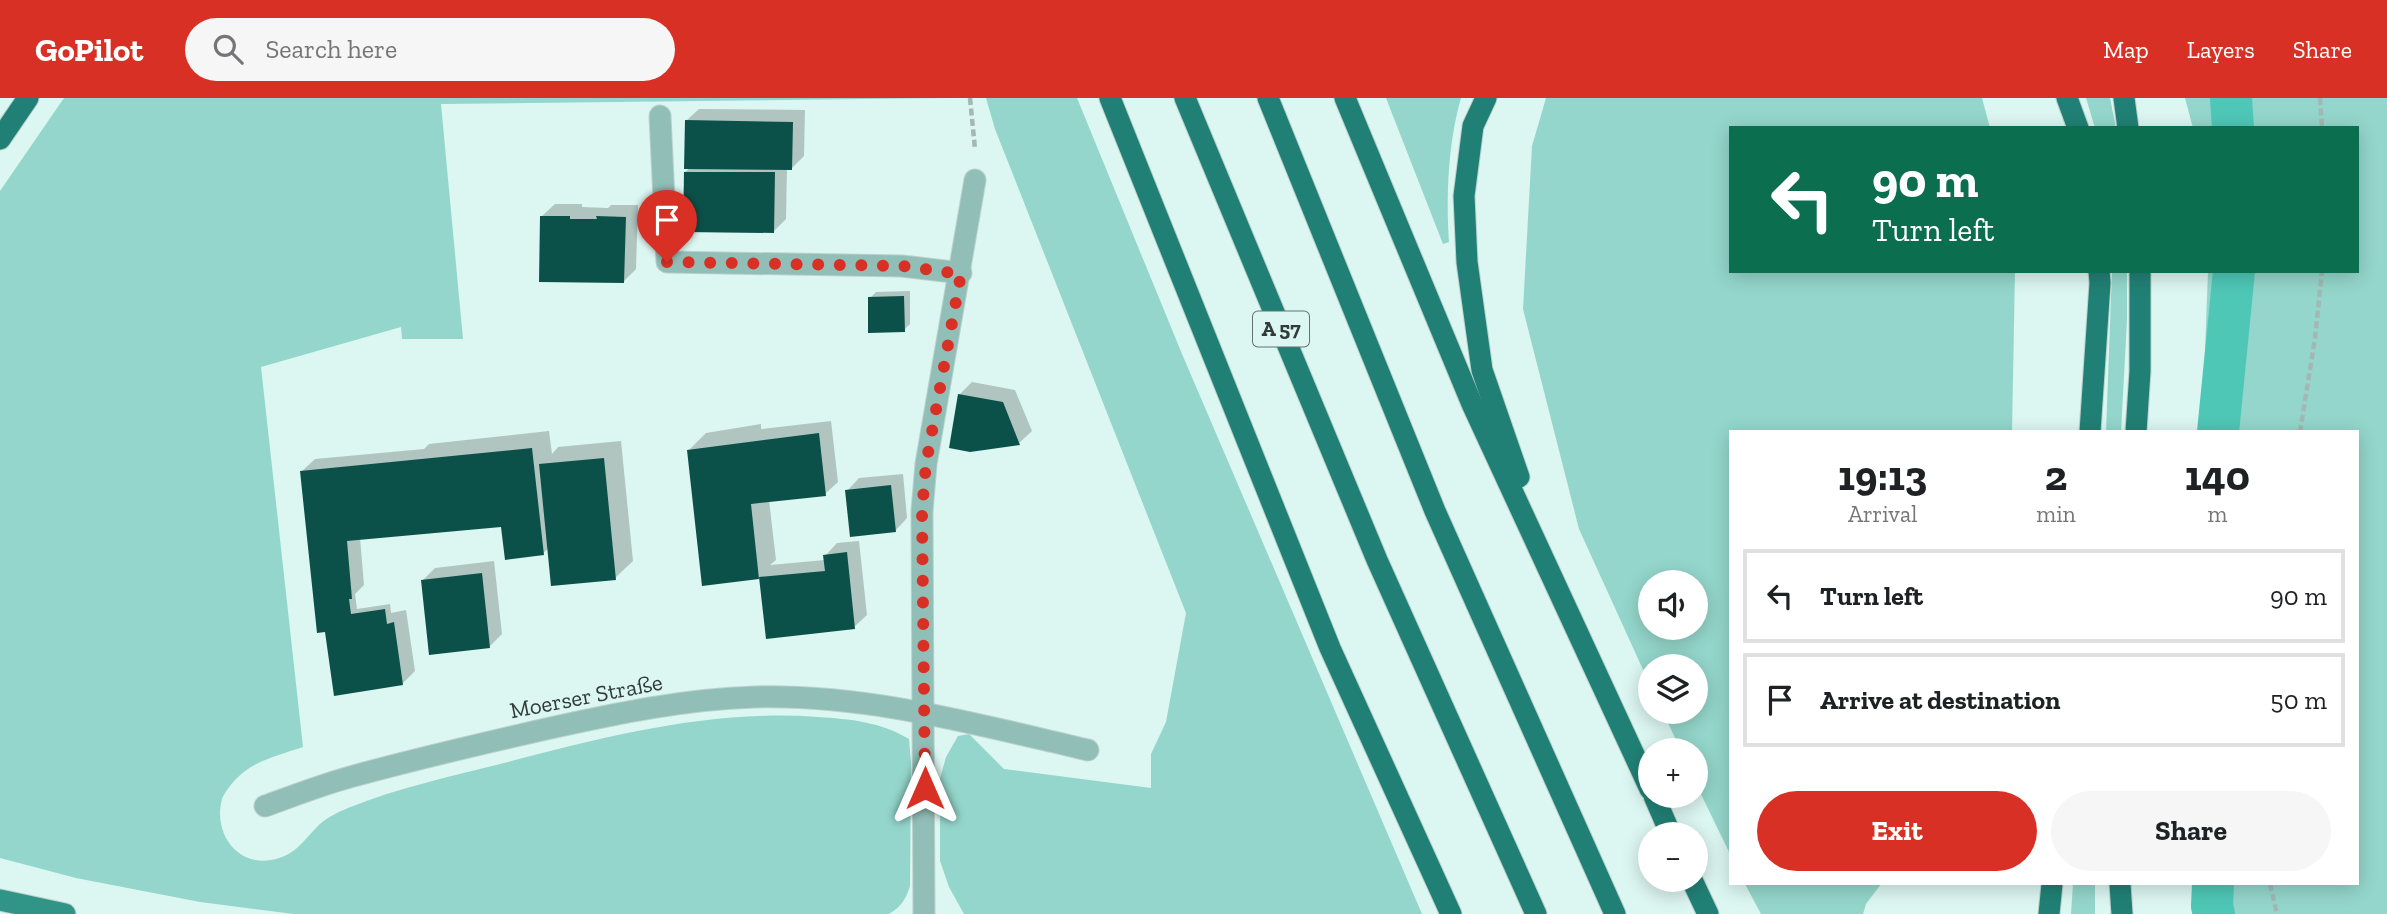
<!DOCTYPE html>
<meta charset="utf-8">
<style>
body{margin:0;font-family:"Zilla Slab",serif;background:#f6f6f6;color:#202124;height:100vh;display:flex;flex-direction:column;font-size:26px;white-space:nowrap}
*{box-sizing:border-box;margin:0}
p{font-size:23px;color:#757577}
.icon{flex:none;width:38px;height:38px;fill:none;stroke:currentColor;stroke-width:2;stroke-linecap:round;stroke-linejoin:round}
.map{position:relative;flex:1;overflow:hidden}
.drawer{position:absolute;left:1729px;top:332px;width:630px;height:455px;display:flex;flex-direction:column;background:#fff;border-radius:0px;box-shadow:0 4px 18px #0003}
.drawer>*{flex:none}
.banner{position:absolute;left:1729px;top:28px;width:630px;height:147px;border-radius:0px;box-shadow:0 4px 18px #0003;background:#0b6e4f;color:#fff;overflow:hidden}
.buttons{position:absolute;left:1638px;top:472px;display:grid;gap:14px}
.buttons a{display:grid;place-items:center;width:70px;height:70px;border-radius:50%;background:#fff;box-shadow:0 4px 18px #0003;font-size:35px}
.pin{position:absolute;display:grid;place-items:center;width:60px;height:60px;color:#fff;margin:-72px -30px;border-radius:50% 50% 50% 0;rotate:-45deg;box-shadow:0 0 7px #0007}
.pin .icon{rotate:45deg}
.me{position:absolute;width:77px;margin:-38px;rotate:0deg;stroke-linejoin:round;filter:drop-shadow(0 0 5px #0008)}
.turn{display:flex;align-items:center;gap:24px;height:147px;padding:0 28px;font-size:32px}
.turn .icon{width:91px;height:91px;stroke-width:2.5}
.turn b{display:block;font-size:49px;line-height:60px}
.eta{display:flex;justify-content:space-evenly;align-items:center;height:119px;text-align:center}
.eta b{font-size:42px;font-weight:700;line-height:49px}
.action{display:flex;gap:14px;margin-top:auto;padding:14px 28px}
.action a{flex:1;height:80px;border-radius:42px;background:#d93025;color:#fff;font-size:28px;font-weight:700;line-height:80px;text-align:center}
.action a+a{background:#f6f6f6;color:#202124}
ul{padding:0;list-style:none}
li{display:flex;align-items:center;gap:21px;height:94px;margin:0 14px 10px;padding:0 14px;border:4px solid #e0e0e0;border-radius:0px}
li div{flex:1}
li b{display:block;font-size:26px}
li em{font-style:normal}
header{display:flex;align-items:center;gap:42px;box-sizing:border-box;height:98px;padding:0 35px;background:#d93025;color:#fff}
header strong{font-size:33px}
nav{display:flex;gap:38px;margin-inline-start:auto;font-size:24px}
.search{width:490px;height:63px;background:#f6f6f6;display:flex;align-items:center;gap:18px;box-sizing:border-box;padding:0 24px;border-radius:38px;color:#757577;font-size:26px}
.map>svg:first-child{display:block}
.green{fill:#94d6cb;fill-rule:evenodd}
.shadow{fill:#0003}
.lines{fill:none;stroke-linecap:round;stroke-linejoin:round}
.canal{stroke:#4fc7b7;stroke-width:42}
.building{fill:#0c5149}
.service-casing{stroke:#bad1cc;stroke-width:23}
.minor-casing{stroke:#bad1cc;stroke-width:23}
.primary-casing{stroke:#bad1cc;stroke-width:23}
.motorway-casing{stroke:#bad1cc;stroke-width:23}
.path{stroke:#a3b8b4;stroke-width:4.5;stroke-dasharray:7 3.5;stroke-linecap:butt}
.service{stroke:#91beb7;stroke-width:21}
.minor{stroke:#91beb7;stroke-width:21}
.primary{stroke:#309487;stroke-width:21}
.motorway{stroke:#218075;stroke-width:21}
.route{stroke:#d93025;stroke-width:12;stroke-dasharray:0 21.6}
.labels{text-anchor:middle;stroke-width:7;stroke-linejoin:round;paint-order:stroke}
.shield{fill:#dcf6f1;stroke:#647370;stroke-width:2}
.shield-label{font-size:21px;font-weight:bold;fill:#313b39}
.street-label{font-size:23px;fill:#313b39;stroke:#dcf6f1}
</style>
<header>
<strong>GoPilot</strong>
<div class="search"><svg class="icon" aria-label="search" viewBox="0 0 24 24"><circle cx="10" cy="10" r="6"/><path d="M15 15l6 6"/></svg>Search here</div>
<nav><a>Map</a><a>Layers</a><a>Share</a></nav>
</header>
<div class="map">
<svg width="2387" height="816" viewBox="0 0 2387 816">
<rect width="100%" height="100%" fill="#dcf6f1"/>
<g class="green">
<path d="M 64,0 L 949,0 L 441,6 L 463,241 L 402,241 L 401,229 L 261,269 L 303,649 C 280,657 255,662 237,680 C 232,685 224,695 222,701 C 213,734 236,768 271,762 C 295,758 302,744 317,729 C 324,721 338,714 348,710 C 397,690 449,679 500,666 C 604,639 710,611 818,619 C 850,621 881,624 909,641 L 911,665 L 910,788 C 906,801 901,809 889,816 L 294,816 L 200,804 L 76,780 L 0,760 L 0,93 Z"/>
<polygon points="986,0 1077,0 1182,256 1422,816 964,816 949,789 940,763 940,681 946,659 958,638 969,636 1004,671 1151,690 1151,656 1166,624 1186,515 995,31"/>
<path d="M 1386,0 L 1461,0 C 1448,45 1446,97 1449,144 L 1443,146 Z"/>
<path d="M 1546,0 L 1982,0 L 1990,30 L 1731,30 L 1731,173 L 2015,173 L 2012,334 L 1731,334 L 1731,758 L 1696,686 L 1696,653 L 1681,653 L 1663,614 L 1696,614 L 1696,569 L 1650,569 L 1650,587 L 1579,431 L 1523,211 L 1532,48 ZM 1650,485 L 1696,485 L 1696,530 L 1650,530 Z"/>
<polygon points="2086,0 2110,0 2116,30 2095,30"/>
<polygon points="2185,0 2387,0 2387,816 2199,816 2196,786 2357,786 2357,334 2202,334 2208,173 2357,173 2357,30 2193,30"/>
<polygon points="2112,173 2127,173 2127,222 2121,334 2106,334"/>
<polygon points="1745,786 1881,786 1866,806 1863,816 1761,816"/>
<polygon points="2073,786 2095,786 2095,816 2071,816"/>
</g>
<g class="shadow">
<polygon points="699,11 805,12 804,58 792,70 787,70 786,121 774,133 685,74 691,69 686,23"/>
<polygon points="555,106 582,106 582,109 608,110 611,107 638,107 636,171 624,183 542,118"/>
<polygon points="910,193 910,226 904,232 870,200 876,194"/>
<polygon points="972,284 1015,292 1032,333 1019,345 970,352 959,297"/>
<polygon points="831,323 838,384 825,396 769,402 776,462 770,467 825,462 825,458 837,445 859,443 867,517 854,529 760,479 704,486 689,352 706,335 761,326 761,331"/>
<polygon points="549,333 552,356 558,349 621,343 633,463 615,480 549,450 543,455 507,426 360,440 364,487 355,496 357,511 390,506 391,515 406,512 415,573 402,586 336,596 302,373 315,361 424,351 429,346"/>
<polygon points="903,376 907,420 895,433 847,393 859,380"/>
<polygon points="494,463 502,536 489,549 422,483 435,470"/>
</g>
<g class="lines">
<g class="canal">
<polyline points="2231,0 2233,30"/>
<polyline points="2218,334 2234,173"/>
<polyline points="2213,786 2212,808 2214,816"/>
</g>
</g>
<g class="building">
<polygon points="685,22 793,24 792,72 684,71"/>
<polygon points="684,74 775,74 774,135 683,134"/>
<polygon points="540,118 570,118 570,121 597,121 596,118 626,119 624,185 539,184"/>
<polygon points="904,198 905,234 868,235 868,199"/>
<polygon points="958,296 1003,304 1020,347 970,354 949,350"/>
<polygon points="819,335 826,398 751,406 759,481 702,488 687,352"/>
<polygon points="532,350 544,457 505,462 501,429 347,443 352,501 349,501 351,516 385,511 387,526 394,524 403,587 334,598 325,534 317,535 300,373"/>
<polygon points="604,360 616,482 551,488 539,366"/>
<polygon points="891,387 896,434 850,439 845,392"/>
<polygon points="847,454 855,531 766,541 759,479 825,473 823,457"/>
<polygon points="482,475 490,550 429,557 421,482"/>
</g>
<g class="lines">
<g class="service-casing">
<polyline id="service" points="660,18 667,164 902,168 961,175"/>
</g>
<g class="minor-casing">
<g id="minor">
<path d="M 265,708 C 293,698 321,687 350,679 C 415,661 480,646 546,631 C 614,616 684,601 755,599 C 868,596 979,627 1088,652"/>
<polyline points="924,816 922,413 926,366 975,82"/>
</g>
</g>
<g class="primary-casing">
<polyline id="primary" points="0,802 65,816"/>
</g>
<g class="motorway-casing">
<g id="motorway">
<polyline points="1110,0 1330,550 1451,816"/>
<polyline points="1185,0 1377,462 1536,816"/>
<polyline points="1268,0 1435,413 1615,816"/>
<polyline points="1345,0 1472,306 1650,691"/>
<polyline points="1486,0 1473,28 1464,98 1467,164 1482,272 1519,379"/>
<polyline points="2067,0 2078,30"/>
<polyline points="2124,0 2128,30"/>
<polyline points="0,41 28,0"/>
<polyline points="2090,334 2100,185 2099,173"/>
<polyline points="2136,334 2140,273 2140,173"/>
<polyline points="1654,698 1671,737"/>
<polyline points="1692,782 1708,816"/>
<polyline points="2120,786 2122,816"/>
<polyline points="2049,816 2052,786"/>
</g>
</g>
<g class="path">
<polyline points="970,0 975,51"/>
<polyline points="2320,0 2322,30"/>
<polyline points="2300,334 2315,240 2322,173"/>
<polyline points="2270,786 2277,816"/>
</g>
<use href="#service" class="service"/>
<use href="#minor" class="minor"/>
<use href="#primary" class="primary"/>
<use href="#motorway" class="motorway"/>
</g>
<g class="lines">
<polyline class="route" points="667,164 902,168 961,176 926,366 922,413 925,690"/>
</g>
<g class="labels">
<rect class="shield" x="1253" y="213.5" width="56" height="35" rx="5"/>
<g class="shield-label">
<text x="1281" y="238">A 57</text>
</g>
<g class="street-label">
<text transform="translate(586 598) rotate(-11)" y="8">Moerser Straße</text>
</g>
</g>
</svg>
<div class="buttons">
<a><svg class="icon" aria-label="sound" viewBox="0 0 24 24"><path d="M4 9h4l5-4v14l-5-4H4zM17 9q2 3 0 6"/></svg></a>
<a><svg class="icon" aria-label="layers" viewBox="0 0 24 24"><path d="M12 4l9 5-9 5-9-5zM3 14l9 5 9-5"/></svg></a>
<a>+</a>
<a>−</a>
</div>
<div class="pin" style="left:667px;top:164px;background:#d93025"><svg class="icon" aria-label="arrive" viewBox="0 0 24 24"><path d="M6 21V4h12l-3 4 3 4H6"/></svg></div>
<svg class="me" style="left:925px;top:690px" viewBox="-20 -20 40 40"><path d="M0-17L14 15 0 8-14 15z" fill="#d93025" stroke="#fff" stroke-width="4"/></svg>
<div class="banner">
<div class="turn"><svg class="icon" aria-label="left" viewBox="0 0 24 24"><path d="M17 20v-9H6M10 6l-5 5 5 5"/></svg><div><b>90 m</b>Turn left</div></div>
</div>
<section class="drawer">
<div class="eta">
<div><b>19:13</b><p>Arrival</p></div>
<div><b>2</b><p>min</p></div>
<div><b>140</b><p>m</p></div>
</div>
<ul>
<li><svg class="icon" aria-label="left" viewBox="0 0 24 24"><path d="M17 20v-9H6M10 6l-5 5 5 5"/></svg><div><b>Turn left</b></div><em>90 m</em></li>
<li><svg class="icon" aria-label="arrive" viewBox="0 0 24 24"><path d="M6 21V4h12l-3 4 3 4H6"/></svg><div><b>Arrive at destination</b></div><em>50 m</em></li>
</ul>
<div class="action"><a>Exit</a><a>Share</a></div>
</section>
</div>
